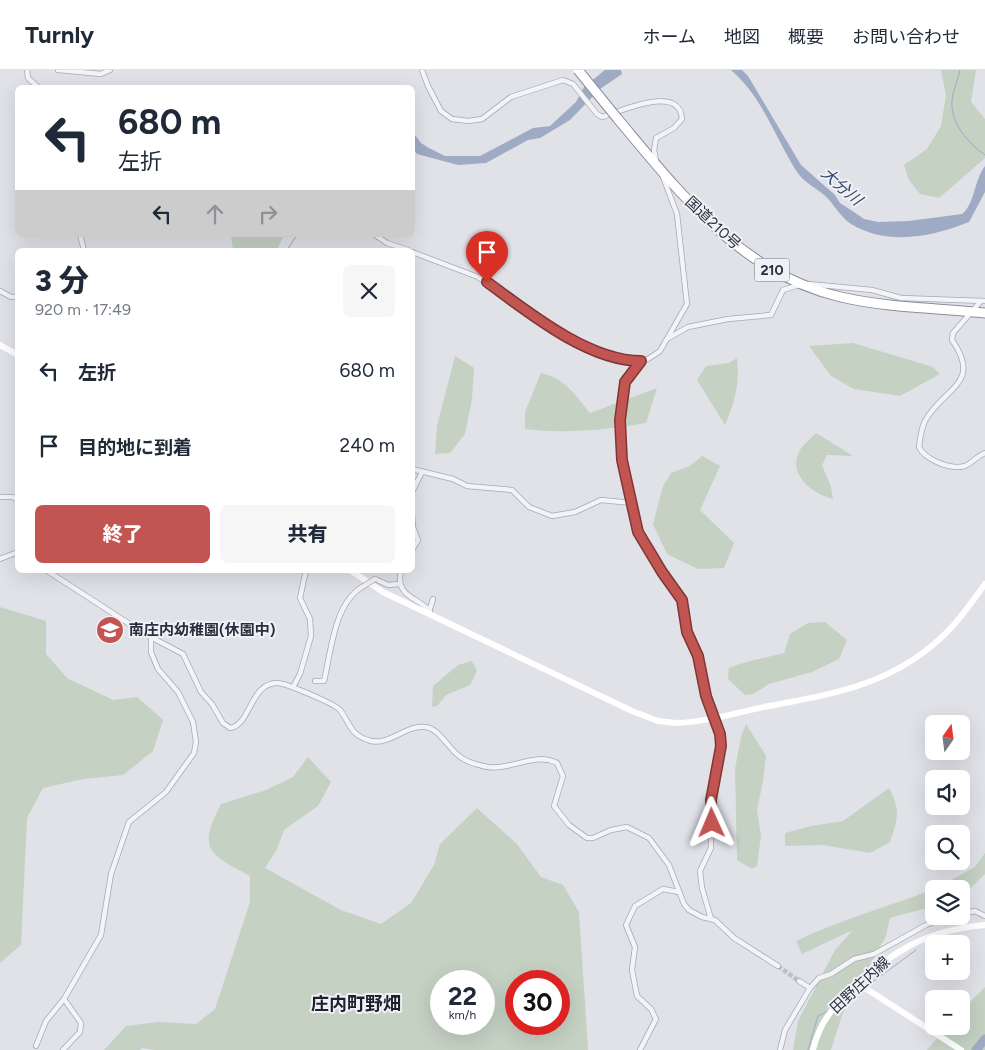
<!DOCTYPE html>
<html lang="ja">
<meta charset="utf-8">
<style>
body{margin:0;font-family:Figtree,"Noto Sans JP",sans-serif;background:#f6f6f7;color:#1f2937;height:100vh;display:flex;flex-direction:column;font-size:19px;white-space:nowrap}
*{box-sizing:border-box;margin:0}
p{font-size:16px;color:#747a83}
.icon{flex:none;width:28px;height:28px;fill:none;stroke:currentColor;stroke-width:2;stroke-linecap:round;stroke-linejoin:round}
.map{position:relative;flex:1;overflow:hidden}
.side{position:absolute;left:15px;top:178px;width:400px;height:325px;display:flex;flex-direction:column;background:#fff;border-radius:8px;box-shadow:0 5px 20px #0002}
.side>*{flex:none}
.hud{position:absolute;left:15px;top:15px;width:400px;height:152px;border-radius:8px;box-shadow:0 5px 20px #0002;background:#fff;color:#1f2937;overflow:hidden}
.needle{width:32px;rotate:14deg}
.buttons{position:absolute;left:925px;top:645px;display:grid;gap:10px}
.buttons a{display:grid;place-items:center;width:45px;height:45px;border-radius:8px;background:#fff;box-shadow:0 5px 20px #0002;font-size:25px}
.speed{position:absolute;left:430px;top:900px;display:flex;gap:10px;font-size:25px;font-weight:700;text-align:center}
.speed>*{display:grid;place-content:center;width:65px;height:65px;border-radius:50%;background:#fff;box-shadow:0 5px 20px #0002;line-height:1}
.speed small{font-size:12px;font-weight:400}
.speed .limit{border:8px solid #d22;background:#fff;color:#111}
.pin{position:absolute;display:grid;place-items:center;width:42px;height:42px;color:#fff;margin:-51px -21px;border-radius:50% 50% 50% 0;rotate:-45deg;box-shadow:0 0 5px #0007}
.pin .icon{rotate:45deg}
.me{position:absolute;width:55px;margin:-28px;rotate:359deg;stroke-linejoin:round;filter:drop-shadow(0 0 4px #0008)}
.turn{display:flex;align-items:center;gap:18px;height:105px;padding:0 20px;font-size:22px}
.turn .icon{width:65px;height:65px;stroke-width:2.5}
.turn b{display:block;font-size:35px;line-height:42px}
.lanes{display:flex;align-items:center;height:48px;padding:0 20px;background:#0003;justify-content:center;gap:25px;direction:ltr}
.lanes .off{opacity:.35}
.round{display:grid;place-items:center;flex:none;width:52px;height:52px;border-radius:8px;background:#f6f6f7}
.head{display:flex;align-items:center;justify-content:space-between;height:85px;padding:0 20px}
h1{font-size:30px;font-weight:800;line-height:38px}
.button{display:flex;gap:10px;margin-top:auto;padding:10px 20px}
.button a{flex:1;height:58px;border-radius:8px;background:#c25551;color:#fff;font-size:20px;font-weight:800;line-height:58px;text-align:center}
.button a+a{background:#f6f6f7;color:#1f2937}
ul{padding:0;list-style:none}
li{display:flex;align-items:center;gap:15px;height:75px;padding:0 20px}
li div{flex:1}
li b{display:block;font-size:19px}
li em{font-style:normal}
header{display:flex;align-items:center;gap:30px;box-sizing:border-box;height:70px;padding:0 25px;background:#fff;border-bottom:1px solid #e0e1e3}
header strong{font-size:24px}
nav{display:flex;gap:28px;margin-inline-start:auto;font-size:18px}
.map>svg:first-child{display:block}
.green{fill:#c4d1c3;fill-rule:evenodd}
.water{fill:#9faac5}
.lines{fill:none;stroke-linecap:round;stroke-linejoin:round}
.stream{stroke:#9faac5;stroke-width:1}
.river{stroke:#9faac5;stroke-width:9}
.street-tunnel{stroke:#bdbec6;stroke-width:4.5;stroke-dasharray:4.5 2;stroke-linecap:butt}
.street-casing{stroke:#a7a8b2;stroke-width:6}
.highway-casing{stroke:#898e9d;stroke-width:11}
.street{stroke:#f3f4f7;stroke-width:4.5}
.secondary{stroke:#fff;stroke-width:6}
.highway{stroke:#fff;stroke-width:9}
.street-bridge-casing{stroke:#a7a8b2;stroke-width:6;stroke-linecap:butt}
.highway-bridge-casing{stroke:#898e9d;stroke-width:11;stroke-linecap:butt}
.street-bridge{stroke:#f3f4f7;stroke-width:4.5}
.highway-bridge{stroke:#fff;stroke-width:9}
.route-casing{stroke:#7e3735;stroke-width:12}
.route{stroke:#c25551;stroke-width:9}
.labels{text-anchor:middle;stroke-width:4;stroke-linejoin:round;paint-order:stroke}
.shield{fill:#f0f1f6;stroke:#666875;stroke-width:1}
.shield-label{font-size:14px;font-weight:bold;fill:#2b2e3e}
.street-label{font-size:15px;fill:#2b2e3e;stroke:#f0f1f6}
.poi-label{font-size:15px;font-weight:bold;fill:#2b2e3e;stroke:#f0f1f6;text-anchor:start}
.water-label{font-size:16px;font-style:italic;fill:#38476e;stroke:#f0f1f6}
.quarter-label{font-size:18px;font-weight:bold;fill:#1d202f;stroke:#f0f1f6}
</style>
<header>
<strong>Turnly</strong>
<nav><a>ホーム</a><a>地図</a><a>概要</a><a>お問い合わせ</a></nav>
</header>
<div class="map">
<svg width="985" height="980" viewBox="0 0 985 980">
<rect width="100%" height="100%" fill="#e1e2e8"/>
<g class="green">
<polygon points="941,0 976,0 971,32 985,49 985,88 939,128 920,124 909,110 904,95 927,79 941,56 946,25"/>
<polygon points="231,165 284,165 277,180 233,180"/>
<polygon points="853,273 933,297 940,304 900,326 854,319 831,306 809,276"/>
<polygon points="455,286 474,298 472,329 465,364 450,383 435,384 437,356"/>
<path d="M 737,288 C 740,311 735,333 725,355 L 697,310 L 706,296 L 729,293 Z"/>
<path d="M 541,303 C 566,309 574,324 590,343 L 657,318 L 646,353 C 605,360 567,364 525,359 L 525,342 Z"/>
<path d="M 816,363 L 853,386 L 827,385 L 822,395 L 831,417 L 833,429 C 812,424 784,402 802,377 C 806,372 812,368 816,363 Z"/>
<polygon points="702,386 720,396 700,440 734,473 724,498 698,499 667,484 653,454 663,416 671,403 690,396"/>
<polygon points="0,537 46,551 46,584 67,608 113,630 137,627 163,650 153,681 123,705 83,709 43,718 27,748 21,875 0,893"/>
<path d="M 825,552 L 847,570 L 839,589 L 812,602 L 769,614 L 753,624 L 745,625 L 728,609 L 729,598 C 748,590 765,588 784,583 L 790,564 L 808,553 Z"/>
<polygon points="472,591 477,601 470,615 446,625 437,636 432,637 433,616 458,595"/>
<polygon points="746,654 766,686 763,711 757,740 761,766 757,796 752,799 737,790 735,699 741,667"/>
<path d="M 308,687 L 331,712 L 318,736 L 284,760 L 277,779 L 265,798 L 341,840 L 381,854 L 411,833 L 434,795 L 440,774 L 477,738 L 517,774 L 541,807 L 563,815 L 579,842 L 588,980 L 154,980 L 143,978 L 139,980 L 104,980 L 126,956 L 158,952 L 196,954 L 215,939 L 250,832 L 250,806 C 209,784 197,780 221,734 L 266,720 L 293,707 ZM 484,911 L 484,954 L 441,954 L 441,911 ZM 516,911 L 559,911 L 559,954 L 516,954 Z"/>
<path d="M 889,718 C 901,741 898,748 890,772 L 870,783 L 823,775 L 785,776 L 785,763 L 811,756 L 843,751 Z"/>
<polygon points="985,783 985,804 961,828 961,819 935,819 975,797"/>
<path d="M 934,819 L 934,836 L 890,848 L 886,866 L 842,945 L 831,980 L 793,980 L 798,951 L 835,880 L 853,860 L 802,884 L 796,871 C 841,849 888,837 934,819 Z"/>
<polygon points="985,917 985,980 927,980 948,956 961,956 961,941"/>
</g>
<g class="water">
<polygon points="605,0 621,0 622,4 600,19 570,50 540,68 528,70 486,93 458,95 417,84 413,78 412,46 415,65 421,73 429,78 445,86 480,86 533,58 550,56 576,32 584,17"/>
<path d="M 731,0 L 742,0 L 748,6 L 801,95 L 835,125 L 840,133 L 854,142 L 864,149 L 878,152 L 909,151 L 962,144 C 975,134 974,110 985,96 L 985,122 L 969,152 C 932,167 887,176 851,154 C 840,147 833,132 823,124 C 814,117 804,112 797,102 C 775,67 763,28 731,0 Z"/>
</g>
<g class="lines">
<g class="stream">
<path d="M 960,0 C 958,10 953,20 952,30 C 950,53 968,73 985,85"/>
<polyline points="287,180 297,165"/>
<polyline points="867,916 916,880"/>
<polyline points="841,935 862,920"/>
<polyline points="808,980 818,946 828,941"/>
</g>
<polyline class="river" points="976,980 985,969"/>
<polyline class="street-tunnel" points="778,896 799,911"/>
<g class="street-casing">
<g id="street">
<polyline points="27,0 28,8 39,18"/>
<polyline points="58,0 101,4 110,0"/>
<path d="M 422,0 L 428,16 L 441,41 L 452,49 L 469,51 L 482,49 L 511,27 L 563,10 L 573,14 L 597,44 L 602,47 C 619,42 680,13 682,49 L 674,58 L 656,68 L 654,80 L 656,91"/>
<polyline points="80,165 84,180"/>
<polyline points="375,165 387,173 408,180"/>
<polyline points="412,182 478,207 581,275 604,284 634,290 648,289 660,281 687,234 677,144 663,107"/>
<polyline points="809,214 872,220 901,228 985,231"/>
<polyline points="0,221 11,227 18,227"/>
<path d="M 981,231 L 953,263 L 952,270 C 983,314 943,318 925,351 C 921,359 920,368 919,377 C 925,390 951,400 965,396 C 972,393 977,386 985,383"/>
<polyline points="667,269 688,257 728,249 771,245 783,220 799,215"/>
<polyline points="641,291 626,308 621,334 620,369 626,411 638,462 662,502 682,530 687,562 699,586 706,626 721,670 711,730 711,778 700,801 702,818 711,849"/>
<polyline points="412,399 453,409 467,416 512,420 529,437 552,446 575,442 601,430 632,433"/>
<polyline points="412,422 422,402"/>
<polyline points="0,427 13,427 18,430"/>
<polyline points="412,444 413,457 418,470 412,480"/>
<polyline points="0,489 18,482"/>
<path d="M 46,500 L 145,564 L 183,584 L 201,622 L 212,634 L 223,653 L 230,658 C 251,655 250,613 277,613 C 286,613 335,634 340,640 C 351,654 349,665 371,671 C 390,675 406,655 425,657 C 439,658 448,678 459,686 C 466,692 474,694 483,696 C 508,703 533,681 557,693 L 563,706 L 554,736 L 569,755 L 587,768 L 593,768 L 611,760 L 627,757 L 649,768 L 669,795 L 684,834 L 689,840 L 702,847 L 715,850 L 734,868 L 778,896"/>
<path d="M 401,500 C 395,527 416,526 430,541"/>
<polyline points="375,509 388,515 399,514"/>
<polyline points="429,542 433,529"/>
<path d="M 315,611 L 324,611 C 331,582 334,534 362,517"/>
<polyline points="293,617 300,604 311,566 310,549 300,528 306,500"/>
<polyline points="961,844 975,841 985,846"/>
<polyline points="799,911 810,918"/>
<polyline points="36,976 46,951 64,929 101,865 111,804 129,752 166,722 194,683 196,672 193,652 178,622 158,599 151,582 151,568"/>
<polyline points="63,980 80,962 81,953 64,929"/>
<polyline points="640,980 656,949 651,939 637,926 632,900 635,877 626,855 635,836 663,819 679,822"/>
<polyline points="780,980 785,960 810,918 819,908 831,904 854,889 874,884 926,855 950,846"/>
</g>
</g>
<g class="highway-casing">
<path id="highway" d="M 617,48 C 680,123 741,204 841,227 C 888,238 938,238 985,243"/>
</g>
<use href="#street" class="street"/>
<g class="secondary">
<polyline points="0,275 18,285"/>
<path d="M 350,500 L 383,522 L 632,641 L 658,651 L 676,653 C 707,652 739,642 769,636 C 839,623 898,613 950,559 C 963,545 974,529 985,514"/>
<polyline points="859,914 961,980"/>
<path d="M 813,980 C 820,950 833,938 854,918 C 894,879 929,860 985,855"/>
</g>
<use href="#highway" class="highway"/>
<g class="street-bridge-casing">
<polyline id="street-bridge" points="362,517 375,509"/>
</g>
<g class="highway-bridge-casing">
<polyline id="highway-bridge" points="578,0 617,48"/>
</g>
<use href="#street-bridge" class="street-bridge"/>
<use href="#highway-bridge" class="highway-bridge"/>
</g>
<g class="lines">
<g class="route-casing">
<path id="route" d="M 487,212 C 528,242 588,291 641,291 L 625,312 L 620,350 L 622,390 L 638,462 L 662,502 L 682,530 L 687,562 L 698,586 L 706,626 L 720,664 L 721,676 L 711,730 L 712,753"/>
</g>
<use href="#route" class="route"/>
</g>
<defs>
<g id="school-disc" transform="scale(1.4375)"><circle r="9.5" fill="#c25551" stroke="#f0f1f6"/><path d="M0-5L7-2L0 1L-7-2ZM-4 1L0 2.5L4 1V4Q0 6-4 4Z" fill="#fff"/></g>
</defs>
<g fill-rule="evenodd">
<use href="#school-disc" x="110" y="560"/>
</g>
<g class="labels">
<rect class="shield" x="754.5" y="188.5" width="35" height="23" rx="4"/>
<g class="shield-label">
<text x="772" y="205">210</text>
</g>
<g class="street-label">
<text transform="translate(713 153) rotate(43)" y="5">国道210号</text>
<text transform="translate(860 915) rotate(-43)" y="5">田野庄内線</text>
</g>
<g class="poi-label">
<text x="129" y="565">南庄内幼稚園(休園中)</text>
</g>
<g class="water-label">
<text transform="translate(842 116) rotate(41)" y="6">大分川</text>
</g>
<g class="quarter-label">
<text x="356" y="940">庄内町野畑</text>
</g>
</g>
</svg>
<div class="buttons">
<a><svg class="needle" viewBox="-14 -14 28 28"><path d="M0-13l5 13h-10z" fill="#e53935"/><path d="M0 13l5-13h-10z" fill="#747a83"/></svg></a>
<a><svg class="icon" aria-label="sound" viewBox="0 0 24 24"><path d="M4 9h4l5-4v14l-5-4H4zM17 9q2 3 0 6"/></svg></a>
<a><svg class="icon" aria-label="search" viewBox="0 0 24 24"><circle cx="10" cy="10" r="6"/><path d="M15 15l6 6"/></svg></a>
<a><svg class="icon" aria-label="layers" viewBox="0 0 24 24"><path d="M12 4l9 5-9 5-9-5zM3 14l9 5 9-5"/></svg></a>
<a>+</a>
<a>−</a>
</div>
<div class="speed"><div>22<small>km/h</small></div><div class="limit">30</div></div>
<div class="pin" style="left:487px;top:212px;background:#d93025"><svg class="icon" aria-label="arrive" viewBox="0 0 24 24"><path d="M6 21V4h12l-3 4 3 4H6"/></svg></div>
<svg class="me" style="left:712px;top:753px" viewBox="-20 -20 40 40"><path d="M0-17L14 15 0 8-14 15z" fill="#c25551" stroke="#fff" stroke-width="4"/></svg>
<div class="hud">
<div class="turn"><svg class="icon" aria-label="left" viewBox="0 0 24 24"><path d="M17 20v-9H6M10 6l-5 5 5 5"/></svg><div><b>680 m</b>左折</div></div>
<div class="lanes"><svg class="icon" aria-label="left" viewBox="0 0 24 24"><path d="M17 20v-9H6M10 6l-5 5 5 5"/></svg><svg class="icon off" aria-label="ahead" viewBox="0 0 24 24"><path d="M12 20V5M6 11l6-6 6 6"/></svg><svg class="icon off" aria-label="right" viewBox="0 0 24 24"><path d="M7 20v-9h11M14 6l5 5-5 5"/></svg></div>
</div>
<section class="side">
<div class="head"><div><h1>3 分</h1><p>920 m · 17:49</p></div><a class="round"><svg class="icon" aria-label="close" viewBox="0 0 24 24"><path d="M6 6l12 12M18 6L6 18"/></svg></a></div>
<ul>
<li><svg class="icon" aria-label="left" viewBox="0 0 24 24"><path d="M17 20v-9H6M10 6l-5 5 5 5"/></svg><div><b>左折</b></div><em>680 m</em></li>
<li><svg class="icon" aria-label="arrive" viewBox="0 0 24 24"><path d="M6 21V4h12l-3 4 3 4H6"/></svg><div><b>目的地に到着</b></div><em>240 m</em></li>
</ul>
<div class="button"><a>終了</a><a>共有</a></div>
</section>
</div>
